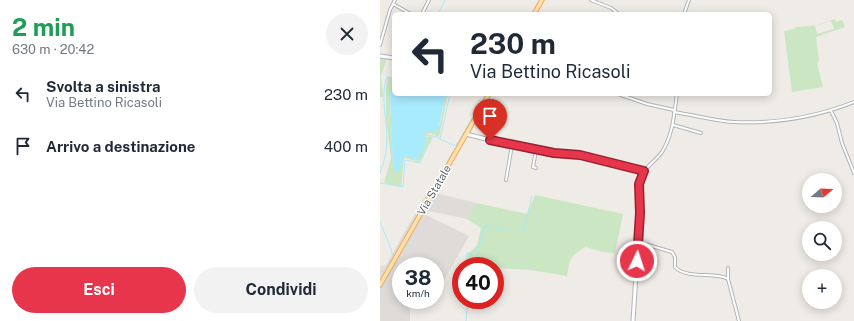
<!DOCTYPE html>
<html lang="it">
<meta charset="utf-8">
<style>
body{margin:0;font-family:"Public Sans",sans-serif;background:#f2f2f3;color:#1f2937;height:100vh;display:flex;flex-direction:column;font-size:15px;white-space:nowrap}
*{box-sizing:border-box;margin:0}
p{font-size:13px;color:#747a83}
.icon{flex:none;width:22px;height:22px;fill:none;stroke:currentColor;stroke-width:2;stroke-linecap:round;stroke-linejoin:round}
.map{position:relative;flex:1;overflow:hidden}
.sheet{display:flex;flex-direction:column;background:#fff;width:380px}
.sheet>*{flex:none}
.top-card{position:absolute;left:12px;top:12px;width:380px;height:84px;border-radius:6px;box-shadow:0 2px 10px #0003;background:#fff;color:#1f2937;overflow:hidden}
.needle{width:26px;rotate:71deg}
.buttons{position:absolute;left:422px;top:173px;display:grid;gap:8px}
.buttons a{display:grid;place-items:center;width:40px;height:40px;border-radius:50%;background:#fff;box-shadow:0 2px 10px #0003;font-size:20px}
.speed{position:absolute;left:12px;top:257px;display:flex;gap:8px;font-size:20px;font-weight:700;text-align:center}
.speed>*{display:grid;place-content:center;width:52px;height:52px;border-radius:50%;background:#fff;box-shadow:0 2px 10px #0003;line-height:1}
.speed small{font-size:10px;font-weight:400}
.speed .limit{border:6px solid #d22;background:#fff;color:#111}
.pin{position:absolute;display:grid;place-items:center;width:34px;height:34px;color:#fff;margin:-41px -17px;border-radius:50% 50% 50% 0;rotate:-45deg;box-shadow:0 0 4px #0007}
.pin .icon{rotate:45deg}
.me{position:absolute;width:44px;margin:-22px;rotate:4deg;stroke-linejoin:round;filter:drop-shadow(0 0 3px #0008)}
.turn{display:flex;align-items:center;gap:14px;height:84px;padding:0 12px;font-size:18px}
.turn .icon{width:52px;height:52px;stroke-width:2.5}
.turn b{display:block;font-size:28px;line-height:34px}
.round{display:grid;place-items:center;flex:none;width:42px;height:42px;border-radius:21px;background:#f2f2f3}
.overview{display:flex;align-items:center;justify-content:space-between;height:68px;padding:0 12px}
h1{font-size:24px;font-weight:700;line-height:30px;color:#1e9e55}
.action{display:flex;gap:8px;margin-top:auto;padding:8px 12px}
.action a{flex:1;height:46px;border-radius:24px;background:#e7354b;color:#fff;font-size:16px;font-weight:700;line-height:46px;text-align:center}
.action a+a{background:#f2f2f3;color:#1f2937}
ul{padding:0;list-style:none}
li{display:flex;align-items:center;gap:12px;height:52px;padding:0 12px}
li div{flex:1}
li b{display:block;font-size:15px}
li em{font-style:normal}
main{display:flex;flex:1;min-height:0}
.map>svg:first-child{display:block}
.industrial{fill:#dedbd8}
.green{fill:#cae6c3;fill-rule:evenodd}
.water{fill:#a8eafe}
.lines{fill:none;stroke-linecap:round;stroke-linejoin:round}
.stream{stroke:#a8eafe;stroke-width:1}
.street-casing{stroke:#b1b5b8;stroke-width:4}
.secondary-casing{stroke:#b2b7ba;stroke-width:5}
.primary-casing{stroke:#efaa5f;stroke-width:5.5}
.street{stroke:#fff;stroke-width:2}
.secondary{stroke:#fff;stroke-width:3}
.primary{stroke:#fee0ad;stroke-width:3.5}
.route-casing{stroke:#962231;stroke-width:10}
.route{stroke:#e7354b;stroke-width:7}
.labels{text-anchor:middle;stroke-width:3;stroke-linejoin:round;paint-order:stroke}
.street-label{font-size:11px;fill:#5d6366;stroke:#fff}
</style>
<main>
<section class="sheet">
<div class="overview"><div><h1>2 min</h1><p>630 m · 20:42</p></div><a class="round"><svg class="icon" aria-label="close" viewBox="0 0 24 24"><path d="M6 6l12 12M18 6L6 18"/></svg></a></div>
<ul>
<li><svg class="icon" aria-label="left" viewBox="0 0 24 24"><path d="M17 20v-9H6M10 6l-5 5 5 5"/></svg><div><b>Svolta a sinistra</b><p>Via Bettino Ricasoli</p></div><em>230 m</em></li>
<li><svg class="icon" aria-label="arrive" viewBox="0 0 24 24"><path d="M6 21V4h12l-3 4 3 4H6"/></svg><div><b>Arrivo a destinazione</b></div><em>400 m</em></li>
</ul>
<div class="action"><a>Esci</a><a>Condividi</a></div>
</section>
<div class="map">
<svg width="474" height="321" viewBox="0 0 474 321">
<rect width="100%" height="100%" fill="#efebe6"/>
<polygon class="industrial" points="48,191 96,203 87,219 49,211 46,215 89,236 55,296 55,266 21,266 21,300 33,300 29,309 30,310 30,321 0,321 0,267 6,265"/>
<g class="green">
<path d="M 455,19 L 456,22 L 462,20 L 465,27 L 436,37 L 439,61 L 437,64 L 443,87 L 412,92 L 404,31 L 415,29 L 415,27 L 432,26 L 433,25 L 434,26 ZM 451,21 L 454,29 L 437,34 L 435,26 Z"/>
<polygon points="0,57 7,58 1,76 3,97 0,97"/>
<polygon points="8,77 14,79 10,97 13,168 21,166 22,160 24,156 36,159 44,146 44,133 48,131 55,131 60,124 66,94 68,94 59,137 50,133 46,135 47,141 48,136 53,137 50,143 48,144 40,161 38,162 26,158 24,159 21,187 4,183 11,158 6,118 6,87"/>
<path d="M 155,195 L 243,214 L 235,253 L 223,252 L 206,247 C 190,256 190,257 187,276 L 151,270 L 115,268 L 115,266 L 87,266 L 88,254 L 97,245 L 101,228 L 87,219 L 96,203 L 147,214 Z"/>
</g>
<path class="water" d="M 14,82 L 14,94 L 66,94 L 58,130 C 54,133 49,130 44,133 L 45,144 L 40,157 L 36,159 L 24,156 L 20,170 L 16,172 L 13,168 L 10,97 L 11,87 Z"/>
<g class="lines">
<g class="stream">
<polyline points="58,14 65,0"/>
<polyline points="70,94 60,139 76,146 84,132"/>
<polyline points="85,130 91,120"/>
<polyline points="47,140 46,136 48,135 57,137 60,139"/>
<polyline points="67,162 73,152"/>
<path d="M 0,173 C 4,162 7,151 7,139 C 7,122 0,93 7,77 L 14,78"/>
<polyline points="0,183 23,187 25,160 40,163 49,143"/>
<polyline points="55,184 58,179"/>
<polyline points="34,220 43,204"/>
<polyline points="0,222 10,246 13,257"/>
<polyline points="27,233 33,223"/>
<polyline points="25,247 30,237"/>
<polyline points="86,266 87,253 95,253 98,251 104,226 121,229 144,230 152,196"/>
<polyline points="12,269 16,262"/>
<polyline points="1,289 11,271"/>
<polyline points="86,321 88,300"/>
</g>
<g class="street-casing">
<g id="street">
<polyline points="211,0 231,8 239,14"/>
<polyline points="13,4 31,14"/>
<polyline points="42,14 49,0"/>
<polyline points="304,14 309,0"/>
<polyline points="0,45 10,10 15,0"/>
<polyline points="238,94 267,104 294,110"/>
<polyline points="451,111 457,123 462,143 474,173"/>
<path d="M 294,112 C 314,115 335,121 354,122 C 396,124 436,117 474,102"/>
<polyline points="293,125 321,133"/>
<polyline points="156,150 153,167 156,168"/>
<path d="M 264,171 C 269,165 277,159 282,152 C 293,135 294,114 297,94"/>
<polyline points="126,180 132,145"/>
<path d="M 258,242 L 292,252 L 295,257 L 295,267 C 307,280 336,271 348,279"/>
<polyline points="348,268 348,279 359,321"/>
</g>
</g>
<g class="secondary-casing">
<g id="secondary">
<polyline points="0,56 14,58"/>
<polyline points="86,134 110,140 156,150 174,153 200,155 264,171 259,184 260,213 253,321"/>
</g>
</g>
<g class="primary-casing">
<g id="primary">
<polyline points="154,14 162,0"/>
<polyline points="0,285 109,94"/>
</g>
</g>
<use href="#street" class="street"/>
<use href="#secondary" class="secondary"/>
<use href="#primary" class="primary"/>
</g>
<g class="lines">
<g class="route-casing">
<polyline id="route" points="110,140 174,153 200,155 264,171 259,184 260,213 257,261"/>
</g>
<use href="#route" class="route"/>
</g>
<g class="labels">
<g class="street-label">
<text transform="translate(54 190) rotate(-60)" y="4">Via Statale</text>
</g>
</g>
</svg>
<div class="buttons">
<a><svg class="needle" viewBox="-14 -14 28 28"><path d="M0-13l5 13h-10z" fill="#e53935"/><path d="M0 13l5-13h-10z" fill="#747a83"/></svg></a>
<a><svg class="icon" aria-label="search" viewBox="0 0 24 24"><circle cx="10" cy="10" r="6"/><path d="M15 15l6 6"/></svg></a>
<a>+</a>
</div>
<div class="speed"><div>38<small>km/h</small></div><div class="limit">40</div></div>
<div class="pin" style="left:110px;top:140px;background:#d93025"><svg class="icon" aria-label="arrive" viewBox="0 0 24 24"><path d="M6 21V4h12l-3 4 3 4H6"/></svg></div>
<svg class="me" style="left:257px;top:261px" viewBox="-20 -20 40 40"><circle r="17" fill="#e7354b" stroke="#fff" stroke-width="3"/><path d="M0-11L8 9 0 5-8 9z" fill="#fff"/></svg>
<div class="top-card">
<div class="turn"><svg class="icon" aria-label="left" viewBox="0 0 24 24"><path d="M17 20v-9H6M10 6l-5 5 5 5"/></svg><div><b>230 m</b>Via Bettino Ricasoli</div></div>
</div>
</div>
</main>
